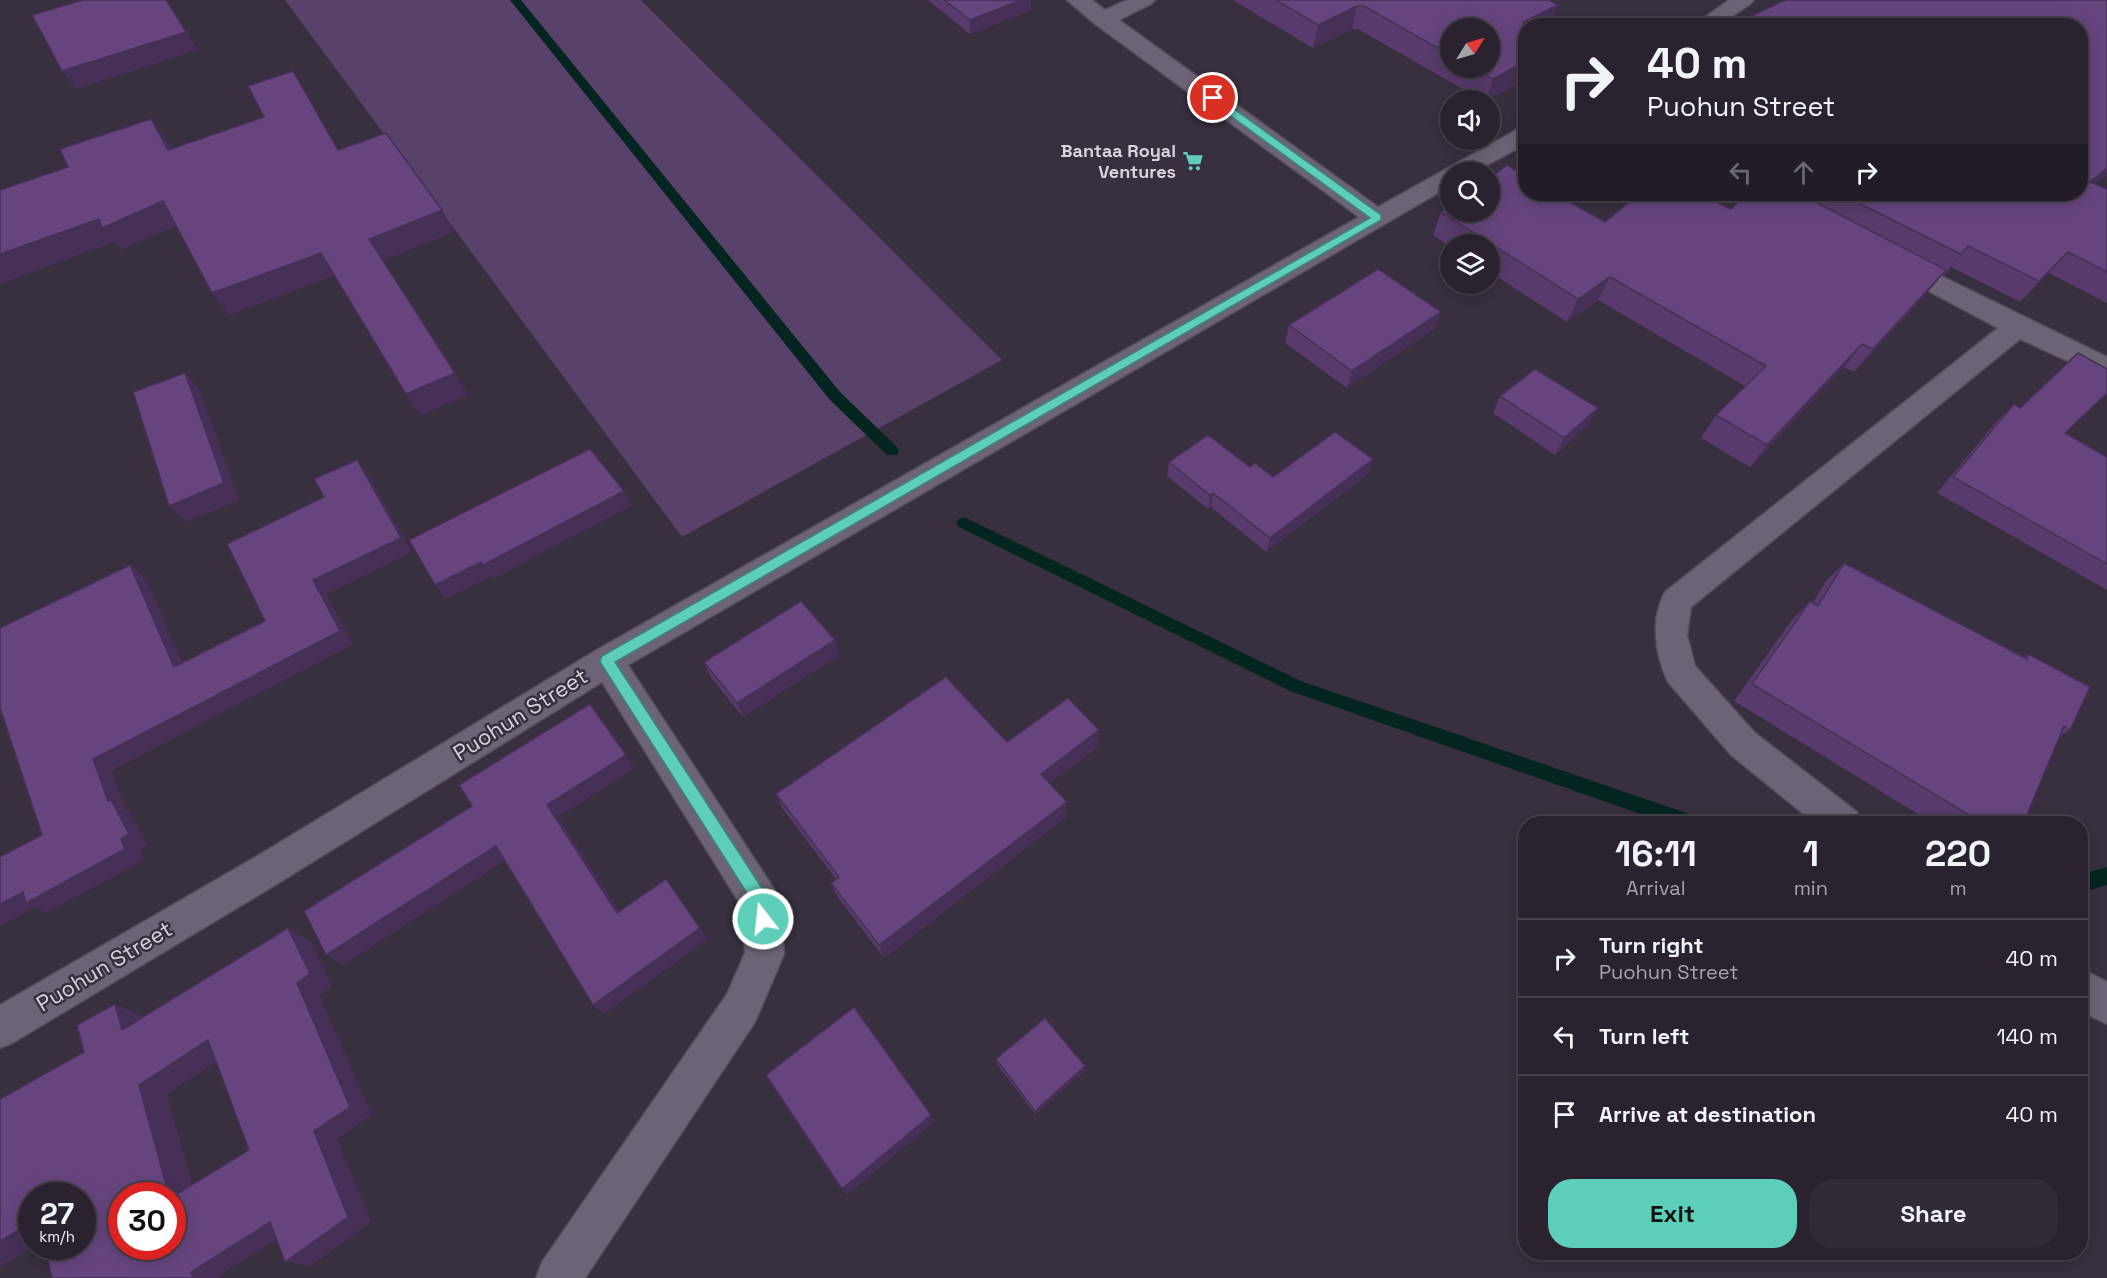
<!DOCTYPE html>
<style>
body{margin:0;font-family:"Space Grotesk",sans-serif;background:#322b37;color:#f1f3f6;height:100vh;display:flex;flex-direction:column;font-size:22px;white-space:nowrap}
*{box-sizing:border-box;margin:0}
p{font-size:20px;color:#a5a4aa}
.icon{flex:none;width:33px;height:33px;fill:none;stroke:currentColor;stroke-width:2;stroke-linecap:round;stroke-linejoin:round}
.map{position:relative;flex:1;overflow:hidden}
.sheet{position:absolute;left:1518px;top:816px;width:570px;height:444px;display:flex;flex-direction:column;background:#2a232f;border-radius:24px;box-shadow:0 3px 15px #0003,0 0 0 2px #46404b}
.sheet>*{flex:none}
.banner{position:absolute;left:1518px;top:18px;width:570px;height:183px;border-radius:24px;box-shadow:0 3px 15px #0003,0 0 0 2px #46404b;background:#2a232f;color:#f1f3f6;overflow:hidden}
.needle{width:39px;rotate:53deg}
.fabs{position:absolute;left:1440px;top:18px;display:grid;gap:12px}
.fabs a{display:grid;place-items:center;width:60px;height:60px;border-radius:50%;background:#2a232f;box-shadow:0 3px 15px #0003,0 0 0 2px #46404b;font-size:30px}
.speed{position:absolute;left:18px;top:1182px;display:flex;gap:12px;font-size:30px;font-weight:700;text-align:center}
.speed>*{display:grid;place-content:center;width:78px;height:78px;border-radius:50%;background:#2a232f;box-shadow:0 3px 15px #0003,0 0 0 2px #46404b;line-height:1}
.speed small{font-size:15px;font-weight:400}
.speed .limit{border:9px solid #d22;background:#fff;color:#111}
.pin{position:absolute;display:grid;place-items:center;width:51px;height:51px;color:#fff;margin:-26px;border:3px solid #fff;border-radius:50%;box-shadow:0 2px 6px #0007}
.me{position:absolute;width:66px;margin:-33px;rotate:344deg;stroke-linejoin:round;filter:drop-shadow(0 0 4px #0008)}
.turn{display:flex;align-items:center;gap:21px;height:126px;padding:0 30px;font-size:27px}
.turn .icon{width:78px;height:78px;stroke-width:2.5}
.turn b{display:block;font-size:42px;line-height:51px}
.lanes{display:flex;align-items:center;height:57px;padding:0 30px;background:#0003;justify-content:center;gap:30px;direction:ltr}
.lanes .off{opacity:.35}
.eta{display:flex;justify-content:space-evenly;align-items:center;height:102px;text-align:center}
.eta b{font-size:36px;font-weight:700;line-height:42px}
.primary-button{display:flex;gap:12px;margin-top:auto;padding:12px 30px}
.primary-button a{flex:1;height:69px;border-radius:24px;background:#5dceb8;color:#111;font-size:24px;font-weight:700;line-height:69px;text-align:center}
.primary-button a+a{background:#322b37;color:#f1f3f6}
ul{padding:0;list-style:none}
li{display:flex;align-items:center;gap:18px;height:78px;padding:0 30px;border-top:2px solid #46404b}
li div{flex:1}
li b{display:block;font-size:22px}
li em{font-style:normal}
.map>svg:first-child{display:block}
.green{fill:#584269}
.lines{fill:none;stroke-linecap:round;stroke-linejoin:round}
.stream{fill:#052620;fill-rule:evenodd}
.minor-casing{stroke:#534c5a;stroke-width:3}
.minor{fill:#6c6374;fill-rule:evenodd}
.wall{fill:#583b6c;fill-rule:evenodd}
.shaded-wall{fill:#473058}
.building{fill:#66457e;stroke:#473058;stroke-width:1.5;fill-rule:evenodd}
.route{fill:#5dceb8;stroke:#3c8678;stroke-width:1.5}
.labels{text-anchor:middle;stroke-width:5;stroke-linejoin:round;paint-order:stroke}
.far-poi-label{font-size:18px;font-weight:bold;fill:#d9d4de;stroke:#382f3f;text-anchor:end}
.street-label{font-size:22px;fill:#d9d4de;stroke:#382f3f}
</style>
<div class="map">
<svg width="2107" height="1278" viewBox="0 0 2107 1278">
<rect width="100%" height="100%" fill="#382f3f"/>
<polygon class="green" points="285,0 641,0 1002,360 682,537"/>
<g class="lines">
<g class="stream">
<polygon points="510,0 521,0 840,392 897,447 899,451 897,455 887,455 830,400"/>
<polygon points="964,517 1301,681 1695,816 1701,818 1704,824 1669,824 1290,691 959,527 956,523 959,519"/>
<polygon points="2107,867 2107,885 2080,893 2080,875"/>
</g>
<g class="minor-casing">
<g id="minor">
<polygon points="1067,0 1092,0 1105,10 1127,0 1155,0 1151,4 1119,20 1378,207 1518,129 1526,127 1526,144 1474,172 1450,172 1450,186 628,665 774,889 780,902 784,954 755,1022 585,1278 536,1278 542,1262 727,994 745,953 742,907 602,682 285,879 14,1042 0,1048 0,1005 259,855 595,651 1359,217 1095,24"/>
<polygon points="1729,0 1754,0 1750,4 1718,26 1693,26"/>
<path d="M 1896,254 L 2107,357 L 2107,379 L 2020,339 L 1691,607 L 1687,635 L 1695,666 L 1755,733 L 1857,812 L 1862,824 L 1816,824 L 1731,755 L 1668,682 C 1655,654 1650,620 1665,592 L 1998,328 L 1887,269 L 1883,263 L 1887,257 Z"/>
<polygon points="2080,968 2107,982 2107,1024 2080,1011"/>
</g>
</g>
<use href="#minor" class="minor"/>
</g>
<g class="wall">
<polygon points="928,0 1031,0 1031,10 970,34"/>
<path d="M 1233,0 L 1549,0 L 1526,26 L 1488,100 L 1482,100 L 1358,29 L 1352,29 L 1313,48 ZM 1450,28 L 1490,68 L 1450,68 Z"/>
<polygon points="2107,0 2107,174 2095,184 2107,189 2107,303 2049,273 2020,302 1951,267 1944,275 1943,274 1927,293 1854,372 1844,367 1750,467 1701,438 1716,415 1745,386 1598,300 1567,322 1490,272 1490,244 1450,244 1450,247 1433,235 1441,212 1605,222 1731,209 1746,194 2080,194"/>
<polygon points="1289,325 1434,329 1347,388 1285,343"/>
<polygon points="1500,396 1588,425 1555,455 1493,413"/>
<polygon points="2014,404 2107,457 2107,590 1937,493 1997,421"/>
<polygon points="1373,459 1368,474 1266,552 1211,507 1208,509 1167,476 1169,462 1250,467 1273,477"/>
<polygon points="1844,563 2024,657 2028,654 2070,730 2060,736 2023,824 1934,824 1734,701 1792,620 1810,601 1813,603 1825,582"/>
<polygon points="839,655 743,717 711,677 704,662"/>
<polygon points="1099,730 1098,747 1049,783 1066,817 884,958 837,896 831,883 836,879 783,809 776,794 1007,742"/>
<polygon points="996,1059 1085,1070 1035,1114 997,1064"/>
</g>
<g class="shaded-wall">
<polygon points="166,0 198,50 76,89 62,71"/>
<polygon points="1021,0 1031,0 1031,10 970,34 970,20"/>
<polygon points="1558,5 1550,26 1526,26 1526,40 1523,22"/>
<polygon points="1357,6 1352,29 1313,48 1318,25"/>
<polygon points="1526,61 1526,80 1488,100 1486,100 1493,79"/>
<polygon points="151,119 167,141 184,172 168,150"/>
<polygon points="2107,168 2107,174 2104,177 2072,203 2090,182"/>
<polygon points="163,201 180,224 121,250 114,242 0,284 0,254 99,219"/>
<polygon points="442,210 454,232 382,261 369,239"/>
<polygon points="1968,246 1951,267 1944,275 1961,254"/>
<polygon points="2068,252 2049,273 2020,302 2039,281"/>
<polygon points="321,253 336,275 229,315 212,293"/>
<polygon points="1946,270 1927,293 1854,372 1873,349"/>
<polygon points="1610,277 1598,300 1567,322 1578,299"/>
<polygon points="1441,312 1434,329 1347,388 1352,371"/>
<polygon points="1862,344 1844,367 1750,467 1767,445"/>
<polygon points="185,373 200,390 239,500 186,522 169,506"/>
<polygon points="455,373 468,395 420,416 406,394"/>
<polygon points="1598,408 1588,425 1555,455 1564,438"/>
<polygon points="1373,459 1368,474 1266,552 1270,538"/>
<polygon points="357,460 368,475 412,552 326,594 353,644 111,771 125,808 129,811 148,845 140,850 143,860 47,913 35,907 0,926 0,904 108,801 93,759 340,631 313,580"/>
<polygon points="624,491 631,506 493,579 491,576 446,599 435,585"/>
<polygon points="1213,493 1211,507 1208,509 1210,495"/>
<polygon points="130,565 146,579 190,680 174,667"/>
<polygon points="835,640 839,655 743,717 737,703"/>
<polygon points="1099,730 1098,747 1041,789 1041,774"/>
<polygon points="626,755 635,768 558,817 627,923 617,913 547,805"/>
<polygon points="1067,802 1066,817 884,958 879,945"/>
<polygon points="496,846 509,858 343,965 326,955"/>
<polygon points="666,879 708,939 604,1014 593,1005"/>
<polygon points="288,928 310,941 332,986 319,995 372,1115 337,1139 371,1222 311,1266 285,1262 314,1131"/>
<polygon points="115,1004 143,1016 150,1041 122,1030"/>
<polygon points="208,1040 233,1051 167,1094 198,1205 172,1200 172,1196 169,1196 139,1085"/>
<polygon points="1085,1066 1085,1070 1035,1114 1035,1111"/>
<polygon points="931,1115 934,1122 847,1195 842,1189"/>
<polygon points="32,1222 32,1246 34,1246 0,1267 0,1241"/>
<polygon points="270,1222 295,1227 220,1275 221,1278 193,1278 191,1272"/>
</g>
<g class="building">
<polygon points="83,0 166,0 186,32 62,71 32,15"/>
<polygon points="944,0 1021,0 970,20"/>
<polygon points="1276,0 1549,0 1558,5 1523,22 1526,27 1526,61 1493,79 1473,68 1490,68 1490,28 1450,28 1450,55 1364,6 1357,6 1318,25"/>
<polygon points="1786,0 2107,0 2107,168 2090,182 2107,189 2107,272 2068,252 2039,281 1968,246 1961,254 1841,194 2080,194 2080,26 1737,26 1749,17"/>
<polygon points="293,71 338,150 386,133 442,210 369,239 455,373 406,394 321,253 212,293 163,201 102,228 99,219 0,254 0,190 68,167 60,149 151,119 168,150 264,117 248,86"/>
<polygon points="1507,165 1526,176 1526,194 1556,194 1605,222 1639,194 1700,194 1731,209 1746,194 1800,194 1946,270 1873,349 1862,344 1767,445 1716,415 1766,366 1610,277 1578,299 1441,212 1450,205 1450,212 1490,212 1490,178"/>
<polygon points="1378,269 1441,312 1352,371 1289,325"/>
<polygon points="2078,353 2107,369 2107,393 2065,433 2107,457 2107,564 1953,477 2014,404 2020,408"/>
<polygon points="1535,369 1598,408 1564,438 1500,396"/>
<polygon points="185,373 224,483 169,506 133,392"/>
<polygon points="1335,432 1373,459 1270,538 1213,493 1210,495 1169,462 1208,435 1250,467 1255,463 1273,477"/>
<polygon points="590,449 624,491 483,565 481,562 435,585 409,540"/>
<polygon points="357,460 401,538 313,580 340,631 93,759 108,801 111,800 129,834 121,839 125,849 26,903 23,892 0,904 0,857 42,835 0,708 0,628 130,565 174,667 265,621 227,544 324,497 314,479"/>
<polygon points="1844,563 2027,659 2028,654 2090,687 2070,730 2064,726 2023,824 1984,824 1752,684 1810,601 1818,606"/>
<polygon points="801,601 835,640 737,703 704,662"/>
<polygon points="946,677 1007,742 1068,698 1099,730 1041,774 1067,802 879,945 831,883 839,877 776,794"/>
<polygon points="590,704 626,755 547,805 617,913 666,879 700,928 593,1005 496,846 326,955 304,911 472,806 459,785"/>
<path d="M 288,928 L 310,974 L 297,983 L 350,1107 L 314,1131 L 348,1217 L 285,1262 L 270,1222 L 191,1272 L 193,1278 L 52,1278 L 45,1246 L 82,1246 L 82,1196 L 32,1196 L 32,1222 L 0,1241 L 0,1099 L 84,1052 L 77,1025 L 115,1004 L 122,1030 ZM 208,1040 L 249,1150 L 172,1197 L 172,1246 L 122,1246 L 122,1196 L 169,1196 L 139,1085 Z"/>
<polygon points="854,1007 931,1115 842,1189 766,1075"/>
<polygon points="1045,1018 1085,1066 1035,1111 996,1059"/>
</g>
<polygon class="route" points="1209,96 1216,96 1381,215 1381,220 615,662 767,896 771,919 768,924 763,927 757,924 754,904 602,665 600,661 602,656 1370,218 1209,100"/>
<defs>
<g id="supermarket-bare" transform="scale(1.62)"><path d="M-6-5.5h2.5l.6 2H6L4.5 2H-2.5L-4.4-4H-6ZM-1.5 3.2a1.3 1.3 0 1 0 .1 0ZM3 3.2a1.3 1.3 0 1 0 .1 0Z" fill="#5dceb8" stroke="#382f3f" stroke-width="2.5" paint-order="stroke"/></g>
</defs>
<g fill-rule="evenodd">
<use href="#supermarket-bare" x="1193" y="161"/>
</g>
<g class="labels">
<g class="far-poi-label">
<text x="1176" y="157">Bantaa Royal<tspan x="1176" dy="21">Ventures</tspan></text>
</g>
<g class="street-label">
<text transform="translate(520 714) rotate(-32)" y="8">Puohun Street</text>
<text transform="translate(104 966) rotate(-31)" y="8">Puohun Street</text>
</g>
</g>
</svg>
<div class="fabs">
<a><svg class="needle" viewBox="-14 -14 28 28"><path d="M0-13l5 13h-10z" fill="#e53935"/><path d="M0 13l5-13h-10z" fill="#a5a4aa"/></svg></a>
<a><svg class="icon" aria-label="sound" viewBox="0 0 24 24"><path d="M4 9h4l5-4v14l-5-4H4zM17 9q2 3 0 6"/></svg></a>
<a><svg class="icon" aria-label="search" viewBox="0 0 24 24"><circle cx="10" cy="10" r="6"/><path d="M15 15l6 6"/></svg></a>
<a><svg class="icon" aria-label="layers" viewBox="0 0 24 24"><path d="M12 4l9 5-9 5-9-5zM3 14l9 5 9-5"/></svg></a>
</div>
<div class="speed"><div>27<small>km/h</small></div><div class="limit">30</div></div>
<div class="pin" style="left:1213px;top:98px;background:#d93025"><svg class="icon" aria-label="arrive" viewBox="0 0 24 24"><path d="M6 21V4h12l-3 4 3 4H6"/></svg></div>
<svg class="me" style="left:763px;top:919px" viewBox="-20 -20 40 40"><circle r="17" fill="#5dceb8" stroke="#fff" stroke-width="3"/><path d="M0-11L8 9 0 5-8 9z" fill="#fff"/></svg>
<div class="banner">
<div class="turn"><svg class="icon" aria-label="right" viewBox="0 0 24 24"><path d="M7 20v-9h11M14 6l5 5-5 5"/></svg><div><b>40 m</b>Puohun Street</div></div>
<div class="lanes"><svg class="icon off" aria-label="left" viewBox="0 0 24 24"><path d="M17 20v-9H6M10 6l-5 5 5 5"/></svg><svg class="icon off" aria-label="ahead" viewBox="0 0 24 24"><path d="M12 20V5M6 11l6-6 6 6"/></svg><svg class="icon" aria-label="right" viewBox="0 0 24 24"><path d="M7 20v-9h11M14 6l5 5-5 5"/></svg></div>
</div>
<section class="sheet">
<div class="eta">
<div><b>16:11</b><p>Arrival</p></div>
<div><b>1</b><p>min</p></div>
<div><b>220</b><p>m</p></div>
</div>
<ul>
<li><svg class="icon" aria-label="right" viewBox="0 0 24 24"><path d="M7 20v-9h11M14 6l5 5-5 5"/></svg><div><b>Turn right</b><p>Puohun Street</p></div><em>40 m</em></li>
<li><svg class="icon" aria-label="left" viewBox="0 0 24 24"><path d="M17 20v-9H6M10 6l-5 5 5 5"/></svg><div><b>Turn left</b></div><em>140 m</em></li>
<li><svg class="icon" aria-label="arrive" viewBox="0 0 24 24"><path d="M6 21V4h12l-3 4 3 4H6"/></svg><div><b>Arrive at destination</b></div><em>40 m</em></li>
</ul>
<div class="primary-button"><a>Exit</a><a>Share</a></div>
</section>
</div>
